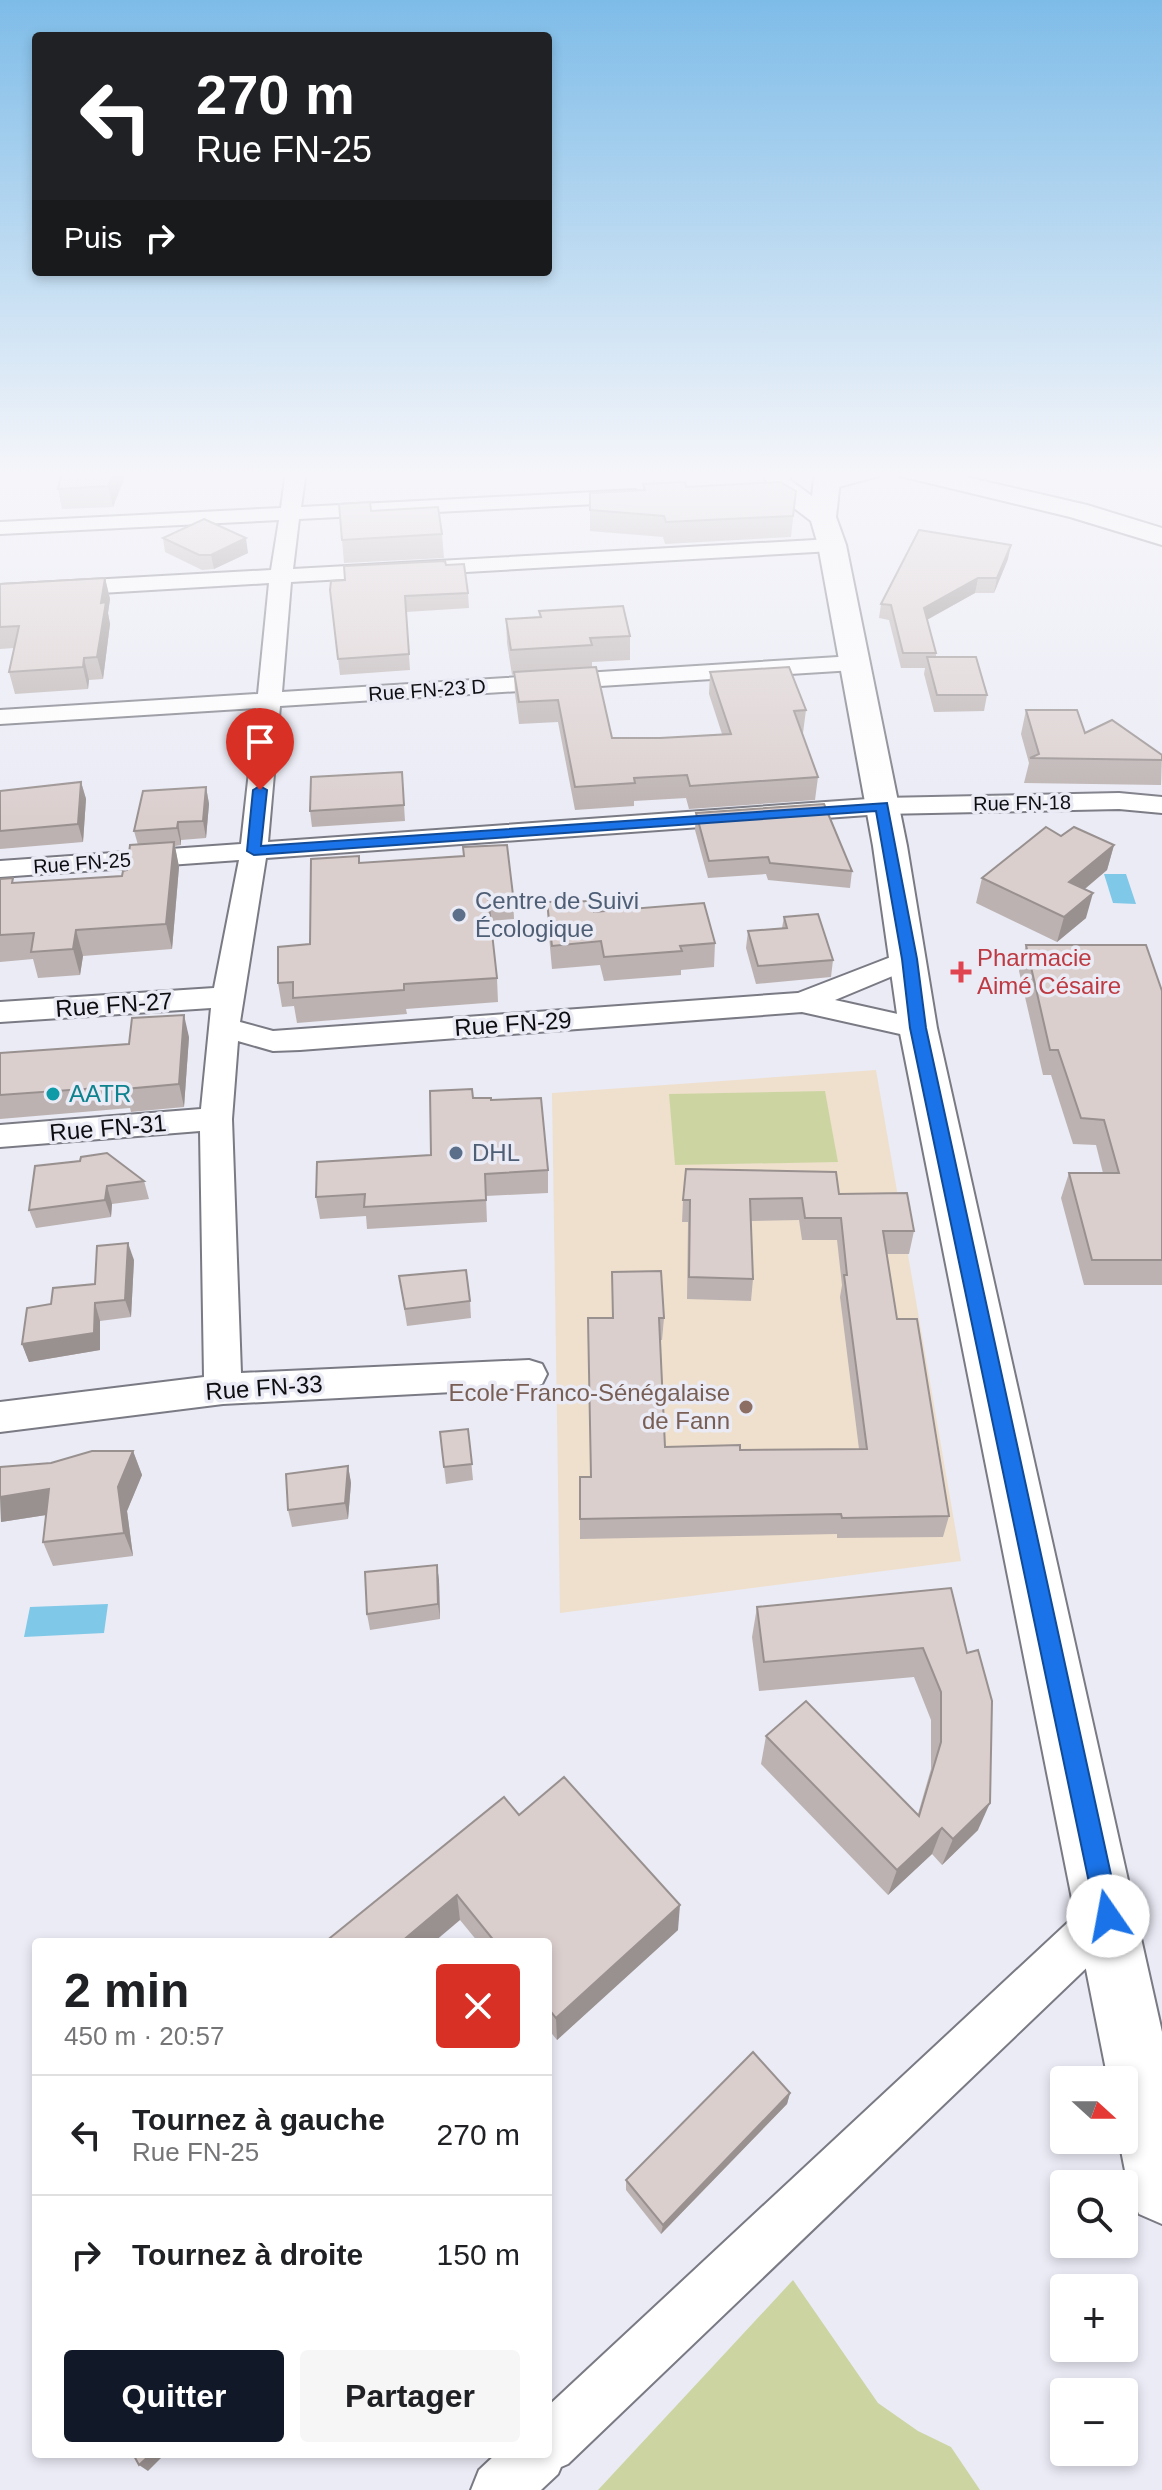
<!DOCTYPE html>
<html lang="fr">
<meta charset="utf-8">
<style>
body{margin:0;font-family:Arial,sans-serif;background:#f6f6f6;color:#202124;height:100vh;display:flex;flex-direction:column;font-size:30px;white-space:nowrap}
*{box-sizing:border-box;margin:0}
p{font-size:26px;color:#757577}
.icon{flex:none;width:44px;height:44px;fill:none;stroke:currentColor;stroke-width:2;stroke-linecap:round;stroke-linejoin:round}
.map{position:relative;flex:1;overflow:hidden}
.side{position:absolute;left:32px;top:1938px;width:520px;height:520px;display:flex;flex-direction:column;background:#fff;border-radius:8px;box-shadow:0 4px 12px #0003}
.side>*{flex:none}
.banner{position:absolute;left:32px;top:32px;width:520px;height:244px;border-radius:8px;box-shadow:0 4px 12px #0003;background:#202124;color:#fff;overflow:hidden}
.needle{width:52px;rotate:111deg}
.controls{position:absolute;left:1050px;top:2066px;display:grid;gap:16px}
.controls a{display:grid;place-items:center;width:88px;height:88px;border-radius:8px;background:#fff;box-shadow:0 4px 12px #0003;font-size:40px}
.pin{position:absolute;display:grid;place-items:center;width:68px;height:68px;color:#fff;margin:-82px -34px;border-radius:50% 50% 50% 0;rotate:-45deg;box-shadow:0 0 8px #0007}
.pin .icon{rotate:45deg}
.me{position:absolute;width:88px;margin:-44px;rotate:348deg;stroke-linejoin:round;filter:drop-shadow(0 0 6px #0008)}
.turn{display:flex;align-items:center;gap:28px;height:168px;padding:0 32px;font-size:36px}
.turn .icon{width:104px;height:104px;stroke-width:2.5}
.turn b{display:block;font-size:56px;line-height:68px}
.then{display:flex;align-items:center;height:76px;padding:0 32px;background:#0003;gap:16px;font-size:30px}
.round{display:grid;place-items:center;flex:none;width:84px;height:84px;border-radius:8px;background:#f6f6f6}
.overview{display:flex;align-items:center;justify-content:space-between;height:136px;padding:0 32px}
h1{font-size:48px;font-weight:800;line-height:60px}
.action{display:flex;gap:16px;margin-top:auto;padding:16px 32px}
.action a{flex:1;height:92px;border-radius:8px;background:#111827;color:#fff;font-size:32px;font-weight:800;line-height:92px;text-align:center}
.action a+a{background:#f6f6f6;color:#202124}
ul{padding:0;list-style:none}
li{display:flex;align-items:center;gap:24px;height:120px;padding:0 32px;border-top:2px solid #e0e0e0}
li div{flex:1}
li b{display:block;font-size:30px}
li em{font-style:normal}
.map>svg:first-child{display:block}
.education{fill:#efe0cd}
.green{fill:#ccd5a2}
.water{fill:#7fc8e7}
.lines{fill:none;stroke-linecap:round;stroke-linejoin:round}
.street-casing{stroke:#797a83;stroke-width:4}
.secondary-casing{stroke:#797a83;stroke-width:4}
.highway-casing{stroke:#797a83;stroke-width:4}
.street{fill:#fff;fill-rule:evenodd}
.secondary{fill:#fff;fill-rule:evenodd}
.highway{fill:#fff;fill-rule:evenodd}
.wall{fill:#bcb2b1}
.shaded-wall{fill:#999190}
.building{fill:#dbcfce;stroke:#999190;stroke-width:2}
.route{fill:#1a73e8;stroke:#114b97;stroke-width:2}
.service-dot{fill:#5c6f8a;stroke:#eaebf5;stroke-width:3}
.health-dot{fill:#e0444e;stroke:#eaebf5;stroke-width:3}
.culture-dot{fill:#0f9aa8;stroke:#eaebf5;stroke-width:3}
.education-dot{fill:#8d6e63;stroke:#eaebf5;stroke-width:3}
.labels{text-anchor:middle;stroke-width:7;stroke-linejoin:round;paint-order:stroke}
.far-street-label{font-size:20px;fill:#0e0e12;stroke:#eaebf5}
.service-label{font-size:24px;fill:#4e5e75;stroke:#eaebf5;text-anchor:start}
.health-label{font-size:24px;fill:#be3a42;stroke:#eaebf5;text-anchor:start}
.street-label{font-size:24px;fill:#0e0e12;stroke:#eaebf5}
.culture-label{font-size:24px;fill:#0d838f;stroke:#eaebf5;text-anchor:start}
.education-label{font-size:24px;fill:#785e54;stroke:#eaebf5;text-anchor:end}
</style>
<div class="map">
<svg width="1162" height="2490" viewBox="0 0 1162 2490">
<rect width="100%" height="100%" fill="#eaebf5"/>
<polygon class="education" points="876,1070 961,1561 560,1613 552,1093"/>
<g class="green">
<polygon points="825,1091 838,1162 675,1165 669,1094"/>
<polygon points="793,2280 878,2403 918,2431 951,2447 980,2490 598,2490"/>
</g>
<g class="water">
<polygon points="1104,874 1126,874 1136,904 1113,903"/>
<polygon points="108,1604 104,1633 24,1637 30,1607"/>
</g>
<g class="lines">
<g class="street-casing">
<g id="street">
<polygon points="286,471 306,471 301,507 635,490 645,496 635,502 299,519 293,569 832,539 843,545 832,551 291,582 282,692 854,656 862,658 866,663 862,668 854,670 280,706 268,842 882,798 1119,793 1162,797 1162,813 1119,809 882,814 266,858 240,1022 273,1031 798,993 909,950 919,953 923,959 919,965 835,1000 929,1021 933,1028 929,1035 918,1038 802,1012 300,1050 273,1051 238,1041 232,1119 241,1373 529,1360 542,1364 547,1374 542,1384 529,1388 223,1404 0,1432 0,1402 204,1377 200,1131 0,1147 0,1125 201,1109 211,1008 0,1022 0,1002 214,988 239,860 0,877 0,861 241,844 256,708 0,724 0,710 258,694 269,583 0,599 0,585 271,570 279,520 0,534 0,522 281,508"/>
<polygon points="1108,1893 1124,1900 1131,1916 1124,1932 568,2464 561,2467 558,2474 541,2490 471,2490 479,2470 496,2454 548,2454 548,2406 1092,1900"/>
</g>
</g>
<g class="secondary-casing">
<polygon id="secondary" points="763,471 789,471 790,480 812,496 815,471 841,471 836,517 846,545 907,846 937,1028 1162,2032 1162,2224 1139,2214 1129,2191 1119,2140 1124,2140 1124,2080 1108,2080 899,1028 873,846 818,545 811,521 769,489"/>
</g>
<g class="highway-casing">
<g id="highway">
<polygon points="841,471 883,471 879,476 827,490 818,487 814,482 818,477"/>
<polygon points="896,471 940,471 1087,505 1162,528 1162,545 1070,517 900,476"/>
</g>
</g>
<use href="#street" class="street"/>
<use href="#secondary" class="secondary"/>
<use href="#highway" class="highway"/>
</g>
<g class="wall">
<polygon points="62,471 127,471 113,507 62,509 58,489"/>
<polygon points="401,471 467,471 465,478"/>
<polygon points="643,484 686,487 796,491 791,537 665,544 663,537 590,531 590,493 643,490"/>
<polygon points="371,511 442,534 444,558 344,563 342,540"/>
<polygon points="163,538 248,553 214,569 202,570 165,552"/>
<polygon points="1008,559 994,593 975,593 927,620 936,653 936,657 987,695 984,711 934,712 924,674 925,668 901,668 889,620 879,618 881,604"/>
<polygon points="446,565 468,593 469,608 406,612 410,670 340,675 330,590 345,580"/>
<polygon points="105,578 110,599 108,613 110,624 103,679 89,680 88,689 15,694 9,672 14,648 0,649 0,584"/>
<polygon points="539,611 630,636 630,660 592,662 592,667 612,738 660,738 722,734 709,694 710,672 806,710 803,733 802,733 818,777 815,800 689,809 686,798 634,801 634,806 575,810 558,722 519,724 515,694 514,674 512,675 507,643 506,619 540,617"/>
<polygon points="1026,710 1085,733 1162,755 1161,785 1024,783 1029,763 1021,734"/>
<polygon points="81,782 86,799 83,842 0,849 0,791"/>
<polygon points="206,787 209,804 206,838 181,840 181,845 175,846 179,867 172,949 83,956 80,975 38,978 33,959 0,962 0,879 15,883 122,876 127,870 138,845 134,831"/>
<polygon points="403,788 405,821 312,827 310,811"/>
<polygon points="696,813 852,871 850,888 768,880 766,874 708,878 695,830"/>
<polygon points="1061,836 1114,845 1107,870 1085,889 1086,918 1057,942 976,903 982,878"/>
<polygon points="359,856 360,863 513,895 514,919 491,921 497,978 498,1002 406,1009 407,1014 297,1023 294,1006 282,1007 278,983 310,944"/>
<polygon points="595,901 595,912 715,943 714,967 681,970 681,975 604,981 600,965 552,969 548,925 547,902"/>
<polygon points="784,917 833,960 831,977 756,984 746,948 748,931 782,928"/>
<polygon points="1026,945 1162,991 1162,1285 1084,1285 1061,1198 1069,1173 1103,1173 1096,1145 1073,1144 1051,1075 1043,1075 1019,971"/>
<polygon points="189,1037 184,1107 131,1112 130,1108 0,1119 0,1053 129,1044"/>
<polygon points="473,1098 491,1100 548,1170 548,1193 486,1196 487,1222 367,1229 366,1216 320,1219 316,1197 431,1155"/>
<polygon points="35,1166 144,1181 149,1199 112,1204 111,1217 36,1228 29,1210"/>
<polygon points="839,1194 914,1231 909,1254 886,1254 897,1319 949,1516 943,1537 837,1538 837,1534 580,1539 580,1477 590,1477 612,1318 612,1272 664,1318 662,1340 660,1340 665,1447 740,1450 859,1449 840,1297 842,1285 837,1240 802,1240 799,1220 751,1221 753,1279 751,1301 687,1299 688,1222 682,1222 683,1200"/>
<polygon points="134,1260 131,1317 100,1321 100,1350 29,1362 22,1344 95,1284"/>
<polygon points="399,1276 470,1301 471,1318 407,1326"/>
<polygon points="468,1429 473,1480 446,1484 440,1432"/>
<polygon points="133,1451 142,1475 127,1511 133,1556 53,1566 43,1542 46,1515 1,1522 0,1467 51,1463"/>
<polygon points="348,1466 351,1483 348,1519 292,1527 288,1510"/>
<polygon points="437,1565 439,1581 440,1619 370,1630 367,1614"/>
<polygon points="951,1588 978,1830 942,1865 932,1854 888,1895 761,1764 766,1736 918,1814 931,1769 931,1720 914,1677 759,1691 752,1637 757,1607"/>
<polygon points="519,1815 678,1930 557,2040 548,2029 548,1942 478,1942 460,1920 325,1942"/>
<polygon points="790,2093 787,2104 661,2234 626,2190 626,2180"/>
</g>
<g class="shaded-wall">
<polygon points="115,471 127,471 113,507 108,486"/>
<polygon points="246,538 248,553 214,569 211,555"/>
<polygon points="1011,545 1008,559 994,593 997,578"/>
<polygon points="105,578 110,599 108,613 110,624 103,679 97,657 101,603"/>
<polygon points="978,578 975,593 921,623 924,608"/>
<polygon points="84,658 89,680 88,689 83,667"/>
<polygon points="81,782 86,799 83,842 78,824"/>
<polygon points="206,787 209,804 206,838 203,821"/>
<polygon points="178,822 181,840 181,845 177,828"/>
<polygon points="174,842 179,867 172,949 166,924"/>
<polygon points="1114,845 1107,870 1063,907 1069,882"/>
<polygon points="1093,893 1086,918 1057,942 1064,917"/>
<polygon points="76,930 83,956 80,975 73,949"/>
<polygon points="184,1015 189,1037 184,1107 179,1084"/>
<polygon points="107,1186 112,1204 111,1217 105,1200"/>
<polygon points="128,1243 134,1260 131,1317 125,1300"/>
<polygon points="95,1303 100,1321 100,1350 29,1362 22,1344"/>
<polygon points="133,1451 142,1475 127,1511 133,1556 124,1533 118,1487"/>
<polygon points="348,1466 351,1483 348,1519 345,1503"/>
<polygon points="49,1489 59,1513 1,1522 0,1497"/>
<polygon points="437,1565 439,1581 440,1619 438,1604"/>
<polygon points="990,1803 978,1830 942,1865 953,1839"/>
<polygon points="942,1828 932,1854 888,1895 897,1870"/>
<polygon points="457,1895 460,1920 434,1942 401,1942"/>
<polygon points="680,1905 678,1930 557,2040 556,2018"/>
<polygon points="790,2093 787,2104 661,2234 663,2225"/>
<polygon points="151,2454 165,2454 148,2471 139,2465"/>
</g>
<g class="building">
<polygon points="62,471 115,471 108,486 58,489"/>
<polygon points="685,482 686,487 780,482 796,491 793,516 666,522 664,516 590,510 590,493 645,490 643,484"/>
<polygon points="370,502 371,511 438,507 442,534 342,540 339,504"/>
<polygon points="204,519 246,538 211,555 199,555 163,538"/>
<polygon points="919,530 1011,545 997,578 978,578 924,608 936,653 903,653 891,605 881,604"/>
<polygon points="445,561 446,565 464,564 468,593 405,596 409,654 338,659 330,590 331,581 345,580 344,566"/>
<polygon points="105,578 101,603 106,602 97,657 84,658 83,667 9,672 19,626 0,627 0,584"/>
<polygon points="623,606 630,636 590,638 592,645 511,650 506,619 541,617 539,611"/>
<polygon points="927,657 976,657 987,695 937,695"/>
<polygon points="596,667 612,738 660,738 731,734 710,672 789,667 806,710 794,711 818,777 690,786 687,775 634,778 635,783 575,787 558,700 519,702 514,672"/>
<polygon points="1026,710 1077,710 1085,733 1112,720 1162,755 1162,760 1030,758 1039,754"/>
<polygon points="402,772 404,805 310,811 311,777"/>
<polygon points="81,782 78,824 0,831 0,791"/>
<polygon points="206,787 203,821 178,822 177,828 134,831 143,791"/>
<polygon points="824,804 852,871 770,863 768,857 709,861 696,813"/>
<polygon points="1046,827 1061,836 1074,827 1114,845 1069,882 1093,893 1064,917 982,878"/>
<polygon points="174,842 166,924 76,930 73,949 31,952 34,933 0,935 0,879 13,878 12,883 122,876 123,871 127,870 130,845"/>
<polygon points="507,845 513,895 488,897 497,978 404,984 404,990 293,998 293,982 278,983 278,947 310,944 311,859 359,856 359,863 464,856 463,847"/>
<polygon points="595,901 594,912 704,903 715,943 680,946 682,951 604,957 601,941 552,946 547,902"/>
<polygon points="818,914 833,960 758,966 748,931 787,928 784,917"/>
<polygon points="1026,945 1146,945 1162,991 1162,1260 1092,1260 1069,1173 1119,1173 1104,1120 1081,1118 1058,1050 1050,1050"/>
<polygon points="184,1015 179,1084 124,1089 125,1086 0,1095 0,1053 129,1044 132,1018"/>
<polygon points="472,1089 473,1098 491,1098 491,1100 541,1098 548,1170 485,1174 486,1200 364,1207 365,1194 316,1197 317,1162 431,1155 430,1091"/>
<polygon points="107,1153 144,1181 107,1186 105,1200 29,1210 35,1166 80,1161 81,1157"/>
<polygon points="686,1169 836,1172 839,1194 907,1193 914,1231 883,1231 897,1319 917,1319 949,1516 842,1518 841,1514 580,1519 580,1477 591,1477 588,1318 613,1318 612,1272 661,1271 664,1318 659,1318 665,1447 740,1445 740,1450 867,1449 844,1275 847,1275 841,1218 805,1218 802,1198 750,1199 753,1279 689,1277 690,1200 683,1200"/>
<polygon points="128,1243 125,1300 95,1303 94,1333 22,1344 27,1308 51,1304 53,1288 95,1284 97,1246"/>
<polygon points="466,1270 470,1301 405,1309 399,1276"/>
<polygon points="468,1429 472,1464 444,1467 440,1432"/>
<polygon points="92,1451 133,1451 118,1487 124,1533 43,1542 49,1489 0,1497 0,1467 51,1463"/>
<polygon points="348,1466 345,1503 288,1510 286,1474"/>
<polygon points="437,1565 438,1604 367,1614 365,1572"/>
<polygon points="951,1588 967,1653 978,1650 992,1701 990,1803 953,1839 942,1828 897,1870 766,1736 806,1701 919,1816 941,1742 941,1692 923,1648 764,1662 757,1607"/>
<polygon points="564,1777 680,1905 556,2018 548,2008 548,1942 495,1942 457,1895 401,1942 325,1942 504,1797 519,1815"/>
<polygon points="753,2052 790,2093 663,2225 626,2180"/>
<polygon points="133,2454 151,2454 139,2465"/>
</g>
<linearGradient id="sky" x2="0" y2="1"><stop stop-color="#7ebce8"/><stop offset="0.58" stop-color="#f6f6fa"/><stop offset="1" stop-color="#f6f6fa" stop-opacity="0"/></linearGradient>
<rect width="1162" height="819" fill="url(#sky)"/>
<polygon class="route" points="260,786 267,790 261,846 887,803 917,959 926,1028 1120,1916 1117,1925 1108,1929 1099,1925 1096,1916 910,1028 902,959 876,811 254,855 247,851 253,790"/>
<g class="service-dot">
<circle cx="459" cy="915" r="8"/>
<circle cx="456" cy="1153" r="8"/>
</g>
<path class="health-dot" d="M957 960h8v8h8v8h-8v8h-8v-8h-8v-8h8z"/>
<circle class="culture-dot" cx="53" cy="1094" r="8"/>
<circle class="education-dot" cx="746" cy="1407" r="8"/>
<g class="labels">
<g class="far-street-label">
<text transform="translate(427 690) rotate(-4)" y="7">Rue FN-23 D</text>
<text transform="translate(1022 803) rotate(-1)" y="7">Rue FN-18</text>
<text transform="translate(82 863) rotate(-4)" y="7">Rue FN-25</text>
</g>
<g class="service-label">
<text x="475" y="909">Centre de Suivi<tspan x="475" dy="28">Écologique</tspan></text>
<text x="472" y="1161">DHL</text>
</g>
<g class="health-label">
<text x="977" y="966">Pharmacie<tspan x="977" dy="28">Aimé Césaire</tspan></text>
</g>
<g class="street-label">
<text transform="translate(114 1005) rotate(-4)" y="8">Rue FN-27</text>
<text transform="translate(513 1024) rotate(-4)" y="8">Rue FN-29</text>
<text transform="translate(108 1128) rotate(-5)" y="8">Rue FN-31</text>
<text transform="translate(264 1388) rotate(-4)" y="8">Rue FN-33</text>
</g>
<g class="culture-label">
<text x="69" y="1102">AATR</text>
</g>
<g class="education-label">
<text x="730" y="1401">Ecole Franco-Sénégalaise<tspan x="730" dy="28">de Fann</tspan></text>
</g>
</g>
</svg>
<div class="controls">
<a><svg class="needle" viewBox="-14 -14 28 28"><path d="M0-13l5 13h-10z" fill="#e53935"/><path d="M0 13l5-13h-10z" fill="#757577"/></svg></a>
<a><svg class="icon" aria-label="search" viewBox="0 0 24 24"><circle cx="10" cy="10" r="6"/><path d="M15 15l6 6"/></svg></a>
<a>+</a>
<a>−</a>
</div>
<div class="pin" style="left:260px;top:790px;background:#d93025"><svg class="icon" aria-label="arrive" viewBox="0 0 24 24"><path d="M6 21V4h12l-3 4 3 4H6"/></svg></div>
<svg class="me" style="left:1108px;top:1916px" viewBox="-20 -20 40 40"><circle r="19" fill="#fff"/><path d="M0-13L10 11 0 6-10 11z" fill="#1a73e8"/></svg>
<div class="banner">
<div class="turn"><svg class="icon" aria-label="left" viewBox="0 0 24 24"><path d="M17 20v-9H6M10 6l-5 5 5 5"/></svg><div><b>270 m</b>Rue FN-25</div></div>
<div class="then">Puis<svg class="icon" aria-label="right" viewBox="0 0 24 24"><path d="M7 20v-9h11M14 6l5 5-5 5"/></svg></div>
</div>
<section class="side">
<div class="overview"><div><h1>2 min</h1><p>450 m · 20:57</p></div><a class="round" style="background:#d93025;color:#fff"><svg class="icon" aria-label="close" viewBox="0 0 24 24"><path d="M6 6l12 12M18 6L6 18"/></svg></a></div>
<ul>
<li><svg class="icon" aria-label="left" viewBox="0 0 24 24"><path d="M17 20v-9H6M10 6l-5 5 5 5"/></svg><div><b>Tournez à gauche</b><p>Rue FN-25</p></div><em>270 m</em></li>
<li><svg class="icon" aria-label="right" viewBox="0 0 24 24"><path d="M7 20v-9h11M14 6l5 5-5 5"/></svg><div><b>Tournez à droite</b></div><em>150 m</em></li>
</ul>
<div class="action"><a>Quitter</a><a>Partager</a></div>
</section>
</div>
